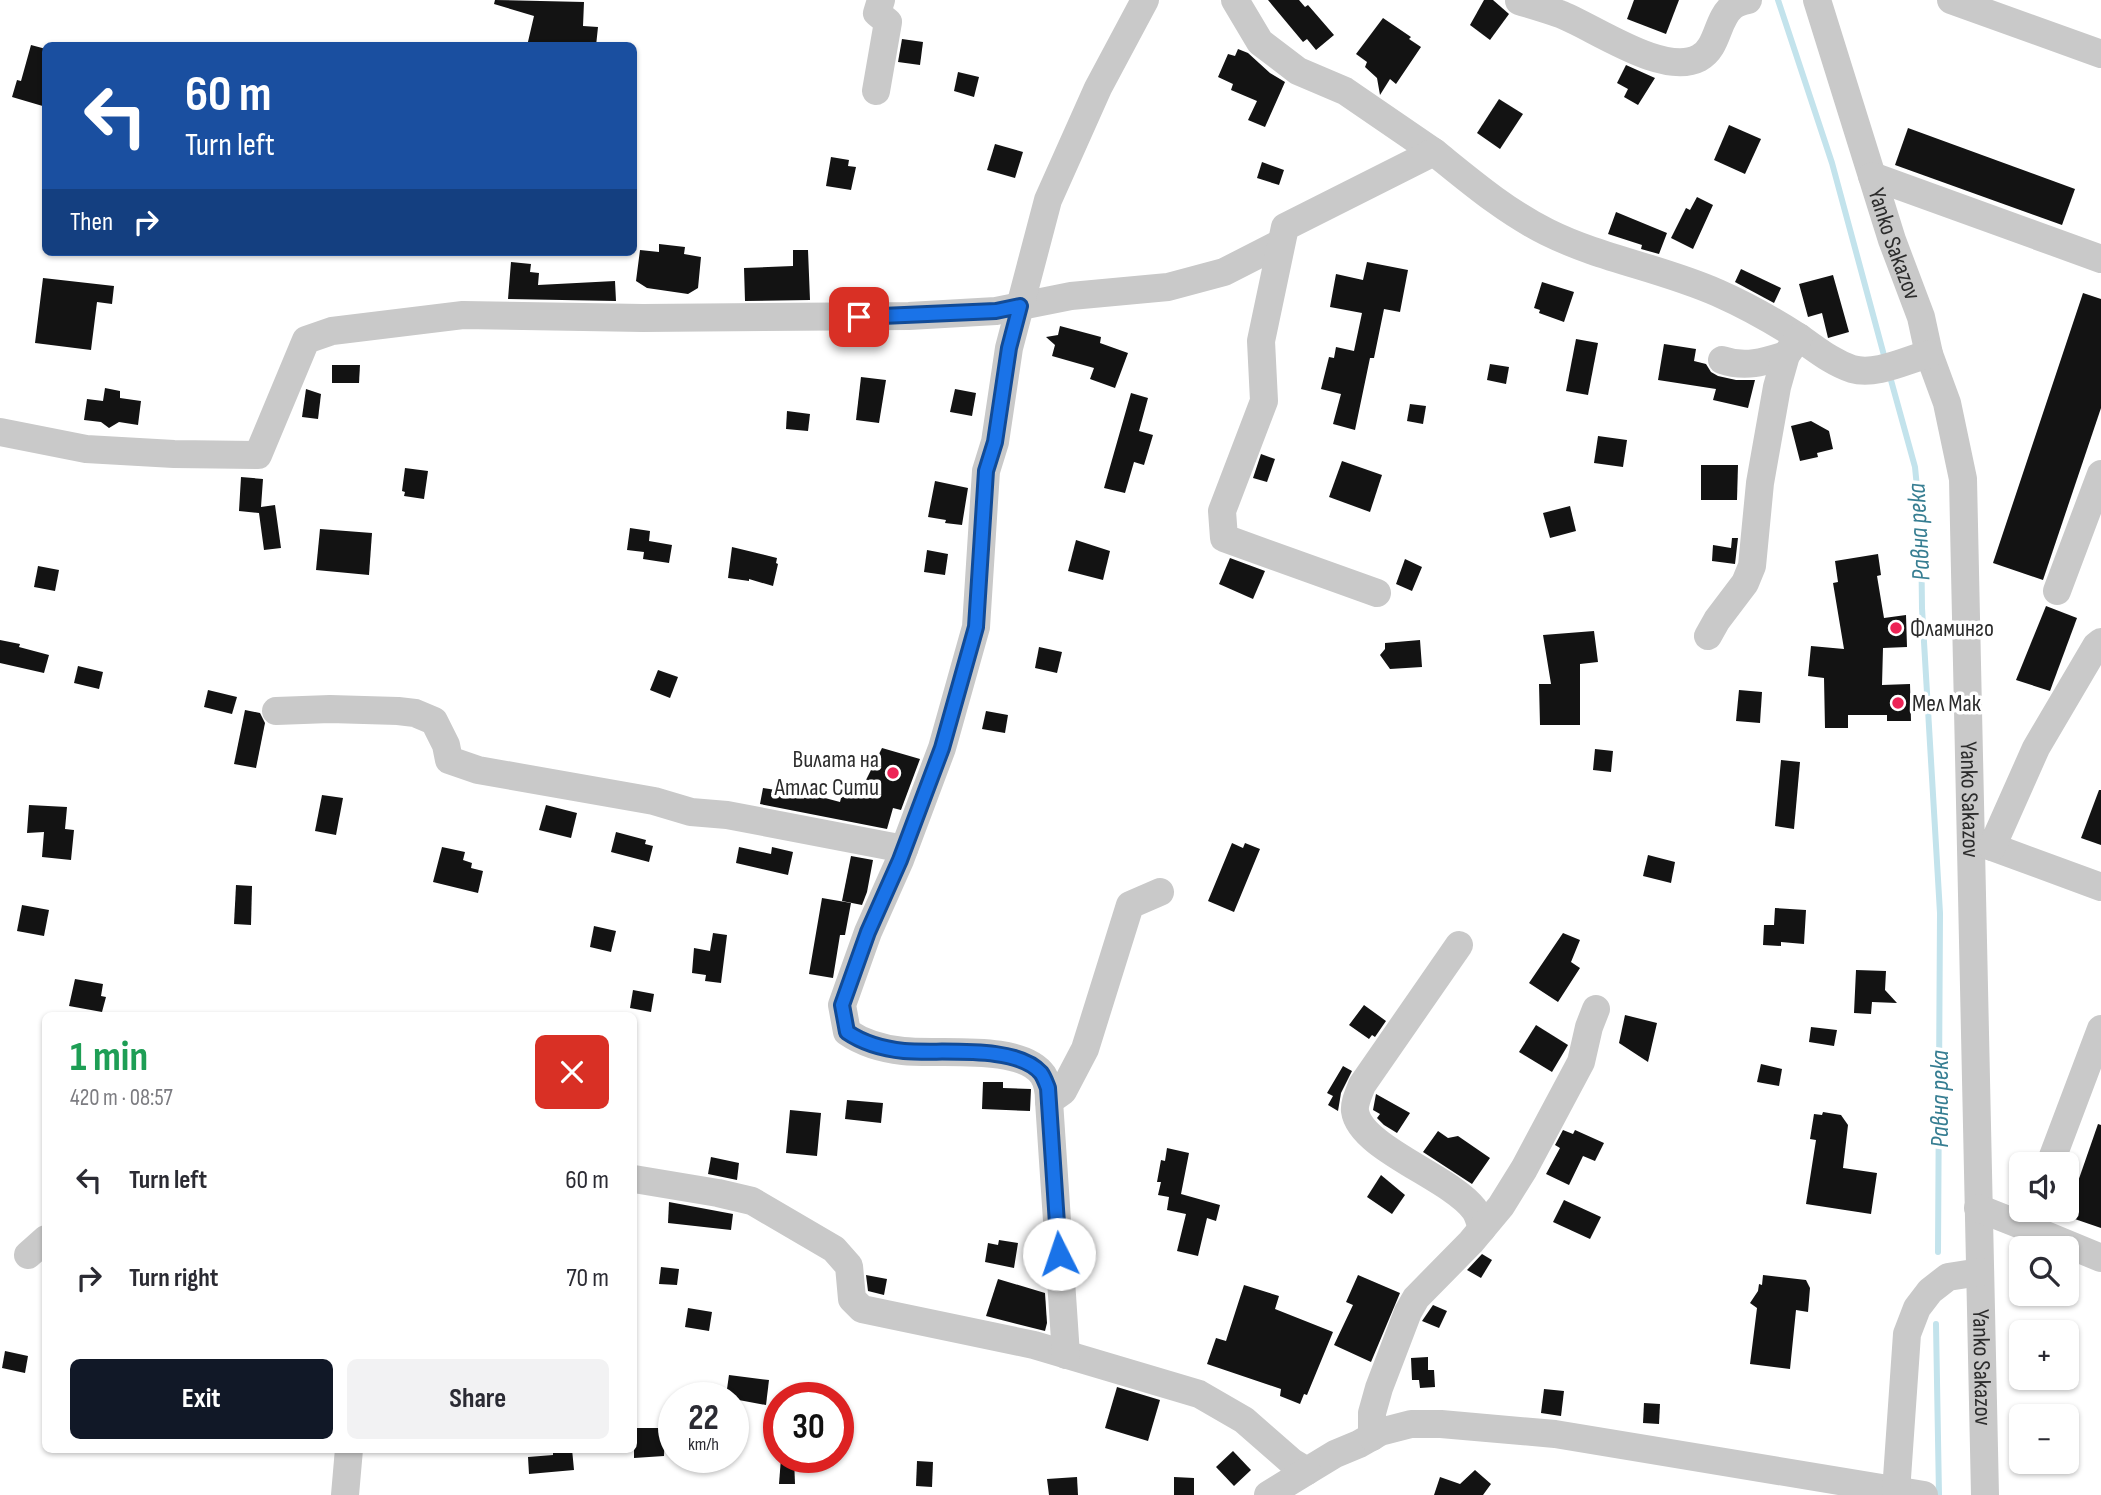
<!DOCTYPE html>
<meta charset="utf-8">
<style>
body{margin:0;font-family:"Sofia Sans Condensed",sans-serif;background:#f2f2f3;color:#2b2b33;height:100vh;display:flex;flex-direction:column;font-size:26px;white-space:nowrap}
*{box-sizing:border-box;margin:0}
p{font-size:23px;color:#7c7c81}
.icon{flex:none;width:38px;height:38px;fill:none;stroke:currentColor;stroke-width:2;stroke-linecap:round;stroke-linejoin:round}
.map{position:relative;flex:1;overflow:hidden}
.sheet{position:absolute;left:42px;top:1012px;width:595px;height:441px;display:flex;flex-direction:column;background:#fff;border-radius:10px;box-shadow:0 2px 5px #0004}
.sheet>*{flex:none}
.banner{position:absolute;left:42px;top:42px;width:595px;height:214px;border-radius:10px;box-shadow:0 2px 5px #0004;background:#1a4fa0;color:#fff;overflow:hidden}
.controls{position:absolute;left:2009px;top:1152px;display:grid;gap:14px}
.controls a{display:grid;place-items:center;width:70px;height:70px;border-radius:10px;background:#fff;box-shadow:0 2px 5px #0004;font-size:35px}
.speed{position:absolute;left:658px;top:1382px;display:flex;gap:14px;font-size:35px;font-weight:700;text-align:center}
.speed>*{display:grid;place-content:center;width:91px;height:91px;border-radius:50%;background:#fff;box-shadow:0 2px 5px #0004;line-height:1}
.speed small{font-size:18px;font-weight:400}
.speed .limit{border:10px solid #d22;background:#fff;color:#111}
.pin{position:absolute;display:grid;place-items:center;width:60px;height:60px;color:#fff;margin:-30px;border-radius:14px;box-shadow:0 4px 10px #0006}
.me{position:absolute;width:77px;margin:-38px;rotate:356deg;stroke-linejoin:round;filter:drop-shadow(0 0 5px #0008)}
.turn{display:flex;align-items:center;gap:24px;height:147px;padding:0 28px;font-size:32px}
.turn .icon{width:91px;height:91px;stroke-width:2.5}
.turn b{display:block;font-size:49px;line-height:60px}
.then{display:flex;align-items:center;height:66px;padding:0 28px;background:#0003;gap:14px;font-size:26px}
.round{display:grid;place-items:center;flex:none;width:74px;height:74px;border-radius:10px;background:#f2f2f3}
.overview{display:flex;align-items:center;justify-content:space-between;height:119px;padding:0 28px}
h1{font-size:42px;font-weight:700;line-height:52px;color:#1e9e55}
.cta{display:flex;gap:14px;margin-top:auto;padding:14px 28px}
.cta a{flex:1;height:80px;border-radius:10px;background:#111827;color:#fff;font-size:28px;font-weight:700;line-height:80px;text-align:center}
.cta a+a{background:#f2f2f3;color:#2b2b33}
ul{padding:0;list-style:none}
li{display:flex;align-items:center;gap:21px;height:98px;padding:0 28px}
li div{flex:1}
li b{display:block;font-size:26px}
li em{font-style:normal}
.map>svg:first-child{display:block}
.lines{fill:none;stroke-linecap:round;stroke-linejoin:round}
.stream{stroke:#c3e3ec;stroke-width:6}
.building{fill:#131313}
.minor{stroke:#c9c9c9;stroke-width:28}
.route-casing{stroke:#114b97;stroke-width:18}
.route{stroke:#1a73e8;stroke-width:12}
.poi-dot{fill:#ed2456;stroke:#fff;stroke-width:2.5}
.labels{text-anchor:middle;stroke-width:7;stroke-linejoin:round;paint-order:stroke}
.street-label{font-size:24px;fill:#2c2c2c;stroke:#fff}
.poi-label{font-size:24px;fill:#2c2c2c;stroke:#fff;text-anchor:start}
.water-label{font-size:26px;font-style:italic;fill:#377e92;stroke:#fff}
</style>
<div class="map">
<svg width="2101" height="1495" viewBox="0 0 2101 1495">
<rect width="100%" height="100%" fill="#fff"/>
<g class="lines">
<g class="stream">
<polyline points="1778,0 1832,163 1885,359"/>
<polyline points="1889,373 1915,467 1921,528 1922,608 1940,913 1938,1252"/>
<polyline points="1936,1324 1939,1495"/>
</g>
</g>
<g class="building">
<polygon points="495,0 584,2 583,26 598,27 596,46 527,46 534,16 494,4"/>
<polygon points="1268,0 1299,0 1305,7 1308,5 1334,35 1316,50 1307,39 1303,42"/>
<polygon points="1484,0 1493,0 1509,14 1490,40 1470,25"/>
<polygon points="1634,0 1679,0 1666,34 1627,19"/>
<polygon points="1383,18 1411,37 1409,39 1421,47 1396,84 1390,79 1380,95 1377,78 1365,67 1367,62 1356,54"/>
<polygon points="902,39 923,42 920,65 898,62"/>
<polygon points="31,45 46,49 46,107 12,97 17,80 21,81"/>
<polygon points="1238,49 1248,53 1270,73 1285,82 1265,127 1248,120 1257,101 1231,90 1233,84 1218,77 1228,54 1235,56"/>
<polygon points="1626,65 1655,78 1638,105 1624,97 1628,89 1617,83"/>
<polygon points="958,72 979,77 974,97 954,91"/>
<polygon points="1499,99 1523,114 1500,149 1477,133"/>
<polygon points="1729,125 1761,139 1745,174 1714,160"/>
<polygon points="1908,128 2075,189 2062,225 1895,165"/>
<polygon points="995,144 1023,152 1015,178 987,170"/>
<polygon points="831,157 849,160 848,166 856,167 851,190 826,186"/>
<polygon points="1262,162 1284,170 1279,185 1257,178"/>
<polygon points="1697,197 1713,205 1693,249 1671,238 1686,208 1690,210"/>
<polygon points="1616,212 1667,233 1659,254 1641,249 1642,245 1608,234"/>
<polygon points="659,244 685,247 684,254 701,257 698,288 688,294 647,288 636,281 640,250 659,252"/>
<polygon points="793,250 808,250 810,300 745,301 744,268 793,266"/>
<polygon points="511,262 531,264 530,272 539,273 538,285 615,281 616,301 508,299"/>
<polygon points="1367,262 1408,270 1400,312 1384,309 1374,358 1370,358 1355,430 1333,424 1341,394 1321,389 1329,357 1334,358 1336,347 1354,351 1362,313 1330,307 1336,274 1363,280"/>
<polygon points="1741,269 1781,288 1774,303 1735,282"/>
<polygon points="1833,275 1849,332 1828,338 1822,313 1808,317 1799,284"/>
<polygon points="43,278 114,286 112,304 97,302 91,350 35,343"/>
<polygon points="1542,282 1574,292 1564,322 1539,313 1540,310 1534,308"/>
<polygon points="2083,293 2101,299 2101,408 2043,580 1993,563"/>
<polygon points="1060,326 1101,337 1100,343 1128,353 1115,388 1090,379 1094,368 1052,356 1055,345 1046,337 1058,335"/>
<polygon points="1576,339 1598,343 1588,395 1566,391"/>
<polygon points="1664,344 1696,349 1694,361 1706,364 1711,372 1718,376 1736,380 1755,380 1748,408 1713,400 1716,389 1658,380"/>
<polygon points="1490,364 1509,367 1506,384 1487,380"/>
<polygon points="332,365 360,365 359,383 332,383"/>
<polygon points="861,377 886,380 879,423 856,420"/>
<polygon points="105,388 120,391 120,398 141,401 138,425 119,422 109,428 101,422 84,420 87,399 103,401"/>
<polygon points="306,389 321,394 318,419 302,417"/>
<polygon points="955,389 976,393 972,416 950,412"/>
<polygon points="1131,393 1148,398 1139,431 1153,435 1144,465 1134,462 1125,493 1104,488"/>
<polygon points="1410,404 1426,406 1423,424 1407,421"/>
<polygon points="787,411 810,414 808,431 786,429"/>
<polygon points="1811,421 1829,431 1833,449 1817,453 1818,457 1800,461 1791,426"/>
<polygon points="1598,436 1627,440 1623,467 1594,463"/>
<polygon points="1261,454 1275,459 1267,482 1253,478"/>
<polygon points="1342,461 1382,475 1370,512 1329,497"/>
<polygon points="1701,465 1738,465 1737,500 1701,500"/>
<polygon points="405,468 428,471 424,499 404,496 405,492 402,491"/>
<polygon points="241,477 263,479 261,507 275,505 281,548 264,550 259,513 239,511"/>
<polygon points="935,481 968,488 962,525 945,523 946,520 928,517"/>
<polygon points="1570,506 1576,531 1550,538 1543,513"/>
<polygon points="630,528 650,531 649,541 672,545 669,563 643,559 644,552 627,550"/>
<polygon points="320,529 372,533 369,575 316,570"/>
<polygon points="1732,538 1738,538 1735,564 1712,561 1713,545 1731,548"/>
<polygon points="1076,540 1110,551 1103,580 1068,571"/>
<polygon points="732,547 777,558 776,563 778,564 773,586 749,579 749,581 728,578"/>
<polygon points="927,550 948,554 945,575 924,572"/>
<polygon points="1878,554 1881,575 1877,576 1884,618 1906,615 1907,647 1883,648 1882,685 1910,684 1911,721 1887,721 1887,715 1848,715 1848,728 1825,728 1824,678 1808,676 1811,646 1844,649 1833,583 1838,582 1835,561"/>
<polygon points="1230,558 1265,571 1253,599 1219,584"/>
<polygon points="1405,559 1422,567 1412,591 1396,584"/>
<polygon points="38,566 59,570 55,591 34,587"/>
<polygon points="2046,606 2077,618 2050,691 2016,680"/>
<polygon points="1594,631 1598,662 1580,664 1580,725 1540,725 1539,684 1551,684 1543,635"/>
<polygon points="0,640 20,644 19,647 49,655 44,673 0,663"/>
<polygon points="1420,640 1422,667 1390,669 1380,655 1385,649 1385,643"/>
<polygon points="1039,647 1062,652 1057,673 1035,668"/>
<polygon points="78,666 103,672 99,689 74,683"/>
<polygon points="658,670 678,677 670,698 650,690"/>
<polygon points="208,690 237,697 232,714 204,707"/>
<polygon points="1739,690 1762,692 1760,723 1736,721"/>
<polygon points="245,710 260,713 265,723 256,768 234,764"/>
<polygon points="986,711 1008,715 1005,733 982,729"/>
<polygon points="882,748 920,759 901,810 893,808 887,829 760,804 763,788 776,790 776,785 840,802 845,783 862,788"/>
<polygon points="1595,749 1613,751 1611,772 1593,770"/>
<polygon points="1781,760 1800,762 1794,829 1775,826"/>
<polygon points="2099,790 2101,790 2101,845 2081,838"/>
<polygon points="322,795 343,798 336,835 315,831"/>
<polygon points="29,805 67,807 65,829 74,830 71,860 42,857 44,832 27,833"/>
<polygon points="546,805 577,813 571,838 539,830"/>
<polygon points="616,832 646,840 645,844 653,846 649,862 611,852"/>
<polygon points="1232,843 1243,848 1245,843 1260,849 1234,912 1208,901"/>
<polygon points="442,847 465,852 463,860 472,863 471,868 483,871 478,893 433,882"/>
<polygon points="739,847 771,854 772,847 793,852 788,875 736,863"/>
<polygon points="1648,855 1675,862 1671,883 1643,876"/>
<polygon points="851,856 873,860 867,892 862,905 842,901"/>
<polygon points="236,885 252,886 251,925 234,924"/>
<polygon points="822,898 851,903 845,935 840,935 833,978 809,974"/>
<polygon points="22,905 49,910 44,936 17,931"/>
<polygon points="1775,908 1806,910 1804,944 1781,942 1781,946 1763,945 1764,925 1774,925"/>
<polygon points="594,926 616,931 611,952 590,947"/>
<polygon points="713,933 727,935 721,983 705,981 706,975 692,973 694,948 710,951"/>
<polygon points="1563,933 1580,940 1571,962 1580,968 1558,1002 1529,983"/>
<polygon points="1856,970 1886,971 1885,990 1897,1003 1872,1002 1871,1014 1854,1013"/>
<polygon points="75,979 103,984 101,996 106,997 102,1012 69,1006"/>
<polygon points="633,990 654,994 651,1012 630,1008"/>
<polygon points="1364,1005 1386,1021 1375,1037 1372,1035 1369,1039 1349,1025"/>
<polygon points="1625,1015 1657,1023 1648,1062 1619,1043"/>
<polygon points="1536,1025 1568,1045 1552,1072 1519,1052"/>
<polygon points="1811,1027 1837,1030 1834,1046 1809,1042"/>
<polygon points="1761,1064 1782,1069 1779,1086 1757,1082"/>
<polygon points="1343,1066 1352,1071 1341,1093 1338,1111 1328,1105 1333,1096 1327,1093"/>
<polygon points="983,1082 1003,1082 1003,1088 1031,1089 1030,1111 982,1109"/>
<polygon points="1376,1094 1410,1113 1397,1133 1384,1125 1377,1118 1380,1114 1373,1110"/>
<polygon points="847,1100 883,1103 881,1123 845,1119"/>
<polygon points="790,1110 821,1113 817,1156 786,1153"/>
<polygon points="1823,1112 1841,1115 1848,1125 1843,1168 1877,1173 1871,1214 1806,1204 1816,1140 1810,1139 1814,1114 1822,1115"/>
<polygon points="2098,1124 2101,1125 2101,1228 2066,1216"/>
<polygon points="1563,1130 1573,1134 1575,1130 1604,1143 1595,1161 1583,1156 1569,1185 1546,1174 1560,1148 1555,1145"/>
<polygon points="1438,1131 1448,1138 1458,1136 1490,1158 1472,1184 1423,1152"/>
<polygon points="1167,1148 1189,1153 1181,1194 1220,1205 1216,1221 1207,1218 1198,1256 1177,1251 1186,1214 1167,1210 1169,1197 1158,1195 1161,1182 1157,1182 1161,1160 1165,1161"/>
<polygon points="711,1157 739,1163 737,1180 708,1174"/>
<polygon points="1381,1175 1405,1195 1392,1214 1367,1197"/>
<polygon points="1564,1200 1601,1217 1590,1239 1553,1222"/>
<polygon points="669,1202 733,1214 731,1230 668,1223"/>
<polygon points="999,1240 1018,1243 1014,1268 985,1262 988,1243 998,1245"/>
<polygon points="1482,1254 1492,1260 1481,1278 1467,1270"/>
<polygon points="661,1267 679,1269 677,1285 659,1284"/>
<polygon points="866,1275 887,1279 884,1295 868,1291"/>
<polygon points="1358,1275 1400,1293 1371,1362 1334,1345 1353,1305 1346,1302"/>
<polygon points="1763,1275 1806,1280 1810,1288 1808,1312 1796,1310 1790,1369 1750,1364 1757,1308 1750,1303 1758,1291 1759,1284 1762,1285"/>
<polygon points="998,1279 1045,1293 1047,1323 1045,1331 986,1316"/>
<polygon points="1244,1285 1279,1296 1275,1309 1333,1332 1307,1395 1304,1394 1300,1404 1280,1396 1281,1389 1207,1364 1216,1338 1226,1341"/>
<polygon points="1433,1305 1447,1311 1439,1328 1422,1321"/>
<polygon points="688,1308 712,1312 709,1331 685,1327"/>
<polygon points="5,1351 28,1356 25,1373 2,1368"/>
<polygon points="1428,1357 1428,1370 1434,1370 1435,1387 1420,1388 1419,1380 1412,1380 1411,1358"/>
<polygon points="729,1375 769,1380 766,1405 728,1398 726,1396"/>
<polygon points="1117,1387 1160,1400 1148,1441 1105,1428"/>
<polygon points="1544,1389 1564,1391 1561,1416 1541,1413"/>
<polygon points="1644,1403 1660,1404 1659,1424 1643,1423"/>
<polygon points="634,1428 665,1428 664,1456 634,1458"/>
<polygon points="553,1449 572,1449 574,1470 529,1474 528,1457 553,1455"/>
<polygon points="1233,1451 1251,1470 1234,1486 1216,1467"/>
<polygon points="781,1458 794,1458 795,1484 779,1484"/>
<polygon points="917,1461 933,1462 932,1487 916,1486"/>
<polygon points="1475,1470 1491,1484 1483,1495 1434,1495 1440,1477 1460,1484"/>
<polygon points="1077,1477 1078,1495 1049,1495 1047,1479"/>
<polygon points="1174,1477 1194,1478 1194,1495 1174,1495"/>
</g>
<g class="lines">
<g class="minor">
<polyline points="1235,0 1260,42 1298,71 1345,91 1434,152"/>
<path id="s1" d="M 1817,0 L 1892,240 L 1921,317 L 1929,354 L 1947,403 L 1963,479 L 1985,1495"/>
<polyline points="1951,0 2101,54"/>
<path d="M 1519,1 C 1532,5 1546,9 1560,14 C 1594,27 1663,77 1699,58 C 1719,47 1716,19 1733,6 C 1736,3 1743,1 1748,0"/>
<polyline points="876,91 888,22 877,13 881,0"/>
<polyline points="1872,176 2101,259"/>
<path d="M 1722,360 C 1745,368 1764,362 1786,355"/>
<polyline points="0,432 86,449 174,454 258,455 306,340 332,331 463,315 643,318 909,316 996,311 1071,296 1168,287 1224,272 1281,243"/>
<polyline points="2057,591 2101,474"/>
<path d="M 1377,593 L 1224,538 L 1222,511 L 1264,401 L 1261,341 L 1285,227 L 1434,152 C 1470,181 1505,211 1547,232 C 1601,259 1662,268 1718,293 C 1745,305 1772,320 1797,336 C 1815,348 1831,362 1852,369 C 1876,376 1906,360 1929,354"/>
<polyline points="1708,636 1717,620 1745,583 1752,566 1760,483 1777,387 1786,355 1799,337"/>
<polyline points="276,711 330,709 398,711 415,713 434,721 446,745 449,760 478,770 654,801 691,812 727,815 904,849"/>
<polyline points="1976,841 2101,887"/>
<polyline points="1992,847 2036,748 2096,646 2101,642"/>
<path d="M 1459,945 L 1362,1085 C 1359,1093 1354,1103 1355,1111 C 1360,1148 1450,1177 1474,1209 C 1478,1214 1480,1222 1482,1229"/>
<path d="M 1049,1101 C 1049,1092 1048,1083 1043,1075 C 1021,1043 937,1055 903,1051 C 884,1049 863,1043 847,1032 L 842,1005 L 868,932 L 900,860 L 942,748 L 976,627 L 986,471 L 995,442 L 1009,348 L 1048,200 L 1098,88 L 1145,0"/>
<polyline points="2050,1164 2101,1029"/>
<polyline points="634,1179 718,1193 752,1201 834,1249 849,1266 852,1299 862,1309 1034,1345 1199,1394 1244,1420 1292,1462 1307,1471 1335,1454 1359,1444 1380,1432 1411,1424 1441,1424 1555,1434 1924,1495"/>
<polyline points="1978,1208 2026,1227 2033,1210"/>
<polyline points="2026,1227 2101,1258"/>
<polyline points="28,1255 46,1239"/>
<polyline points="1066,1355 1049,1101 1063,1091 1085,1049 1130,905 1160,892"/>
<polyline points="1372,1437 1372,1413 1379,1388 1408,1312 1416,1298 1471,1242 1501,1206 1524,1169 1581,1062 1589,1027 1596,1009"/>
<polyline points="1896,1492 1907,1334 1917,1308 1930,1291 1948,1277 1980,1272"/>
<polyline points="345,1495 349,1449"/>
<polyline points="1268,1495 1307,1471"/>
</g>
</g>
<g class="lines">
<g class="route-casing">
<path id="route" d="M 859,317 L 996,311 L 1020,306 L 1009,348 L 995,442 L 986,471 L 976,627 L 942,748 L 900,860 L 868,932 L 842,1005 L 847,1032 C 863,1043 885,1049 904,1051 C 939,1054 1016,1044 1041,1073 C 1044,1077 1046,1083 1048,1088 L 1059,1254"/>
</g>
<use href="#route" class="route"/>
</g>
<g class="poi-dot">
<circle cx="1896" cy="628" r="7"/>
<circle cx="1898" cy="703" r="7"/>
<circle cx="893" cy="773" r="7"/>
</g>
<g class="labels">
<g class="street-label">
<text dy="8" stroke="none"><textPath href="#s1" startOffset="256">Yanko Sakazov</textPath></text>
<text dy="8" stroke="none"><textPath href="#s1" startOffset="822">Yanko Sakazov</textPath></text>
<text dy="8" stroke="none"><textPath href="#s1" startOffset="1390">Yanko Sakazov</textPath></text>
</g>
<g class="poi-label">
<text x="1910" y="636">Фламинго</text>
<text x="1912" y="711">Мел Мак</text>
<text x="879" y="767" text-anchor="end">Вилата на<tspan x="879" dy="28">Атлас Сити</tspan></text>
</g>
<g class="water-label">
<text transform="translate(1918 532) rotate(-93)" y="9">Равна река</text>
<text transform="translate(1939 1099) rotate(-90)" y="9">Равна река</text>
</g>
</g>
</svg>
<div class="controls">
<a><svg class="icon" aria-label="sound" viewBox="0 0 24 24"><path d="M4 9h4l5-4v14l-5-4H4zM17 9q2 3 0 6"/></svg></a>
<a><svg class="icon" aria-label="search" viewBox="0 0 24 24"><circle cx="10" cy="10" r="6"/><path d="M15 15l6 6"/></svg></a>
<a>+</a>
<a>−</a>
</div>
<div class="speed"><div>22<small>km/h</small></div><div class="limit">30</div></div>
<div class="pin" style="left:859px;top:317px;background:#d93025"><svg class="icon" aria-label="arrive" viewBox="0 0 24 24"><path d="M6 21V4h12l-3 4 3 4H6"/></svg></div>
<svg class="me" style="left:1059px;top:1254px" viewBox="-20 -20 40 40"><circle r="19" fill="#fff"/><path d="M0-13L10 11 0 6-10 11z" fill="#1a73e8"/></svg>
<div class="banner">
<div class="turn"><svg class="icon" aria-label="left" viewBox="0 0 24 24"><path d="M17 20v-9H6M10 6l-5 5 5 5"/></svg><div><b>60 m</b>Turn left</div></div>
<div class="then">Then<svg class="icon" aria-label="right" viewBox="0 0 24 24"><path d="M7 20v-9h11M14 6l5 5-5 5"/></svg></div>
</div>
<section class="sheet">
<div class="overview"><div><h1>1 min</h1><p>420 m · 08:57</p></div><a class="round" style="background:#d93025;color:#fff"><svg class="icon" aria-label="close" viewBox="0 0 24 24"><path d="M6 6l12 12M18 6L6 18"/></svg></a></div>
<ul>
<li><svg class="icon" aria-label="left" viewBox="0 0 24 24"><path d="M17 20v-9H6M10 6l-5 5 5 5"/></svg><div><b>Turn left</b></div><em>60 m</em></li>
<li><svg class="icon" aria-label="right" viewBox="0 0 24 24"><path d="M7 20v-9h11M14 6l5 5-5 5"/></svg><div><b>Turn right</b></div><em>70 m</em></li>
</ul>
<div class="cta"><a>Exit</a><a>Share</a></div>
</section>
</div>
